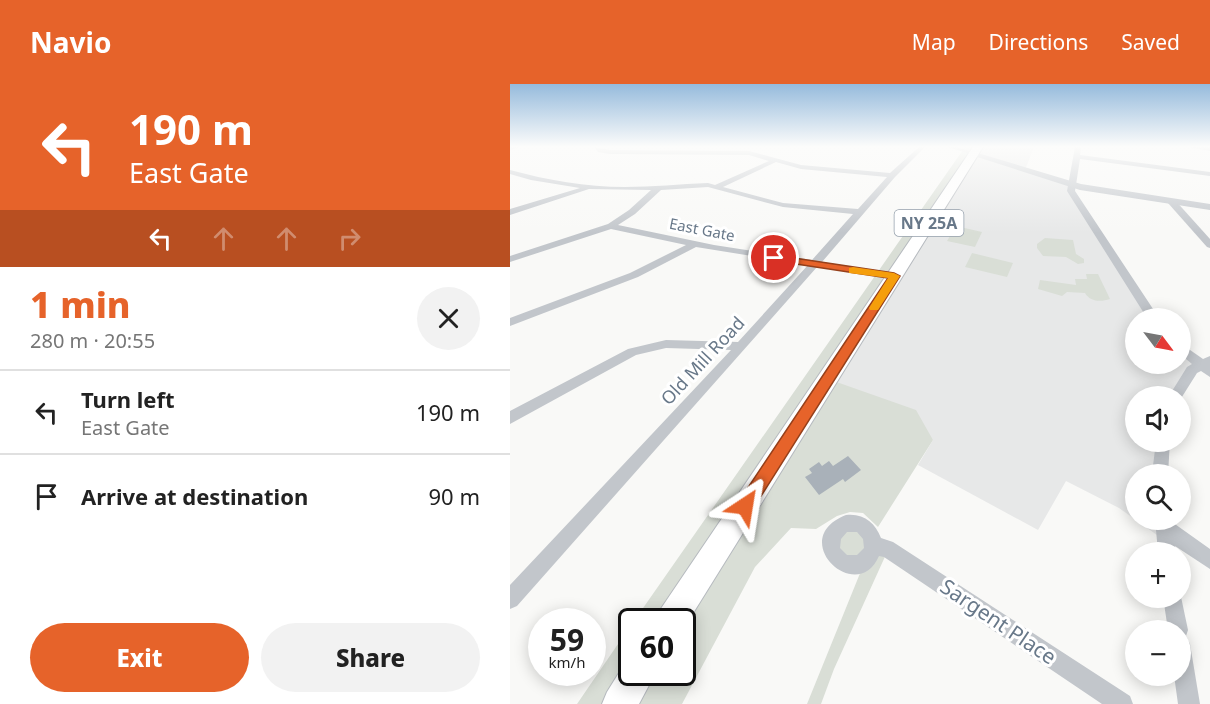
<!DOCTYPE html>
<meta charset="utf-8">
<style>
body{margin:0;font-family:"Noto Sans",sans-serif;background:#f2f2f2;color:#222;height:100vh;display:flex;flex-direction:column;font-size:22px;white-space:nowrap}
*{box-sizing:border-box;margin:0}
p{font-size:20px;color:#767676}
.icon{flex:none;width:33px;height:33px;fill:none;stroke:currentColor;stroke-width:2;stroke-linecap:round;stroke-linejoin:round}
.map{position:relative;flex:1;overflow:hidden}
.side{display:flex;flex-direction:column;background:#fff;width:510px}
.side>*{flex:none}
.guide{background:#e6632a;color:#fff;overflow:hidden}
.needle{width:39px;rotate:122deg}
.tools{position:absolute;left:615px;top:224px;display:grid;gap:12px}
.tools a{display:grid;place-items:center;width:66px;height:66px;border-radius:50%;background:#fff;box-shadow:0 3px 15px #0003;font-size:30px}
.speed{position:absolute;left:18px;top:524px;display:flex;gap:12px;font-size:30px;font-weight:700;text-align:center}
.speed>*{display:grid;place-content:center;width:78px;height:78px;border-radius:50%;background:#fff;box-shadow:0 3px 15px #0003;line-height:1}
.speed small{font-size:15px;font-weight:400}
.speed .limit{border:3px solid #111;border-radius:9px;background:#fff;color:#111}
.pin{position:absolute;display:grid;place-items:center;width:51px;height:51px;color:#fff;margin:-26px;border:3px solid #fff;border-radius:50%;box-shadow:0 2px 6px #0007}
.me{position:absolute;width:66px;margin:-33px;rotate:33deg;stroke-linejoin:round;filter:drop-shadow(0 0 4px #0008)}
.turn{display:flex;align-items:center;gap:21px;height:126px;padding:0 30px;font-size:27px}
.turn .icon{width:78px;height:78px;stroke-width:2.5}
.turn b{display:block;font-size:42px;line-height:51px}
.lanes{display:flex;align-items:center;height:57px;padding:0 30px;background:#0003;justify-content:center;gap:30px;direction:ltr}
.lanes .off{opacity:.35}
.round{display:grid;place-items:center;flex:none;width:63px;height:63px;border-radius:32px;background:#f2f2f2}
.headline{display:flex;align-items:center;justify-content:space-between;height:102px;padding:0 30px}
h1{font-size:36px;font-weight:800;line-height:45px;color:#e6632a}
.primary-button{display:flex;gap:12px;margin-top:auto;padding:12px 30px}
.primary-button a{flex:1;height:69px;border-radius:36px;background:#e6632a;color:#fff;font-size:24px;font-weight:800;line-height:69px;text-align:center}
.primary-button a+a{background:#f2f2f2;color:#222}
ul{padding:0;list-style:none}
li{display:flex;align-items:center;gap:18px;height:84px;padding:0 30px;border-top:2px solid #e0e0e0}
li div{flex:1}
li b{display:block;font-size:22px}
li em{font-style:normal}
header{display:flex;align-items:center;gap:36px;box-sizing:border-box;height:84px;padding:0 30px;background:#e6632a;color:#fff}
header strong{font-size:28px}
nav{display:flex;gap:33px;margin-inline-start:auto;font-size:21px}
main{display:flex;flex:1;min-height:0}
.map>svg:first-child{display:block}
.built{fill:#e7e8e8}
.green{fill:#d9ded6}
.building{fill:#a9b1b9}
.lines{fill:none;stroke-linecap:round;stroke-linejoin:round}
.primary-casing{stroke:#b6babf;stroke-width:2}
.minor{fill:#c2c6cb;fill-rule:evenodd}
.tertiary{fill:#c2c6cb;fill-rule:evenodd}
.primary{fill:#fff;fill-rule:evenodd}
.route{fill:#e6632a;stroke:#96401b;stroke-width:1.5}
.slow{fill:#f59e0b}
.labels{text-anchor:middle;stroke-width:6;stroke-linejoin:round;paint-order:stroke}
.far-street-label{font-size:15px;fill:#687889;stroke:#fff}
.shield{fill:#fff;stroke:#95a0ac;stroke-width:1.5}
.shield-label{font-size:16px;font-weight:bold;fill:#687889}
.street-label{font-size:18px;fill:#687889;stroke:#fff}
.near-street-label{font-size:21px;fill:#687889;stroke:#fff}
</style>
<header>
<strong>Navio</strong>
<nav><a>Map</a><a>Directions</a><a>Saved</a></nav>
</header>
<main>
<section class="side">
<div class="guide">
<div class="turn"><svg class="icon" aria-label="left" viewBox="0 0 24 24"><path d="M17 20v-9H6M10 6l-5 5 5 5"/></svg><div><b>190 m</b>East Gate</div></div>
<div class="lanes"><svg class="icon" aria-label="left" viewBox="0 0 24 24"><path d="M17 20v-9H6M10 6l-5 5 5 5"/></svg><svg class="icon off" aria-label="ahead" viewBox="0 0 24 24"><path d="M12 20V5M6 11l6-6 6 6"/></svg><svg class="icon off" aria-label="ahead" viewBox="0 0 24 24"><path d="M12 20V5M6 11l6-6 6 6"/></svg><svg class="icon off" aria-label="right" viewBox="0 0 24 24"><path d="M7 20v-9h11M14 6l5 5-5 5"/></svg></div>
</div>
<div class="headline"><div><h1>1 min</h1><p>280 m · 20:55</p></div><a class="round"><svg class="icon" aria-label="close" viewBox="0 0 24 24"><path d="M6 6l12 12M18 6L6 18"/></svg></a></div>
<ul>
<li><svg class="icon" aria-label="left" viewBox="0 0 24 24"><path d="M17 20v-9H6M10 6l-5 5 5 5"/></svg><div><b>Turn left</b><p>East Gate</p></div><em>190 m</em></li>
<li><svg class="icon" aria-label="arrive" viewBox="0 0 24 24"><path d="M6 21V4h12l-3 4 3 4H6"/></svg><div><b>Arrive at destination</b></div><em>90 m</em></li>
</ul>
<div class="primary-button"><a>Exit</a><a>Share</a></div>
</section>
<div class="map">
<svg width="700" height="620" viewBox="0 0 700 620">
<rect width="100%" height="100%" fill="#f9f9f7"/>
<polygon class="built" points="468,63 524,63 515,86 561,101 643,234 626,234 626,279 670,279 671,262 691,280 665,312 626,312 626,357 653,357 650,390 626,390 626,435 653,435 654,456 609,424 556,397 528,446 408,381 423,356 317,296"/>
<g class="green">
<polygon points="455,63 468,63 318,295 406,326 423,356 368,443 353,429 340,428 327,432 306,445 281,444 245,483 172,620 67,620 121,541 122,588 172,588 172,537 124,537"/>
<polygon points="446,142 472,148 465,163 437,157"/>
<polygon points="535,154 563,156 566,170 574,175 574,179 568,180 556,173 533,172 527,164 527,160"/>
<polygon points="462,169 503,179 497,193 455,183"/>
<path d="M 576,190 L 588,190 L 600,215 C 591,218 580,218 575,209 L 557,208 L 552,212 L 528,205 L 530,196 L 566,201 L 565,195 L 577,195 Z"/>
<polygon points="334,440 378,466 324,585 311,620 297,620 355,477 324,472"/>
</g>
<polygon class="building" points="338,372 351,386 335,398 333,395 309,411 295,393 302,389 299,385 309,378 312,382 319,377 323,382"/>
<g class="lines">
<g class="primary-casing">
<g id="primary">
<polygon points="463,63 473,63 172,547 172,537 145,537 150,526"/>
<polygon points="122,574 122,588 146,588 129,620 92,620 97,608 117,576"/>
</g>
</g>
<g class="minor">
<polygon points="0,63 10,63 0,66"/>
<path d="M 84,63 L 100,66 L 239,67 L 291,81 L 380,89 L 409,63 L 415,63 L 385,93 L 312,178 L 384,189 L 389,192 L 388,194 L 307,183 L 7,522 L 0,525 L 0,501 L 221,266 L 156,264 L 126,271 L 0,340 L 0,327 L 118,265 L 156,256 L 228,258 L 298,181 L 186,163 L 128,193 L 0,242 L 0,234 L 120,189 L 176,161 L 101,145 L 0,178 L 0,172 L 98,140 L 119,126 L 141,106 L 79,105 L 0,131 L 0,125 L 70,104 L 21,96 L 0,90 L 0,86 C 37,96 76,103 115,103 C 142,103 170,100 198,99 L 205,101 L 259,77 L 239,71 L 100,70 L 88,68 ZM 266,78 L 291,85 L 377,93 L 348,125 L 273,119 L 213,103 ZM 198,103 L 273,123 L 343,130 L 302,176 L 204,161 L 108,141 L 125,130 L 151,106 Z"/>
<polygon points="437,63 446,63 467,69 464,71"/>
<polygon points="565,63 571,63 570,71 700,88 700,92 570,75 565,107 649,234 637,234 557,107"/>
<polygon points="678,63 700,63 700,67"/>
<polygon points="658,115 664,115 700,155 700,164 697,163 658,119"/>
<polygon points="670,259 693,275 700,272 700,293 691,287 687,289 670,316 670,312 659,312 677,283 682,280 670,270"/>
<polygon points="646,357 660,357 658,390 642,390"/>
<path d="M 336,431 C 354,429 365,439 371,454 L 383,458 L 620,612 L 623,620 L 592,620 L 374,473 L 369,472 C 347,523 275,455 336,431 ZM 337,448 L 347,448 L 353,455 L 354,464 L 347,471 L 337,471 L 330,464 L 331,455 Z"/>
<polygon points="645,435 661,435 662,438 700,465 700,485 665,462 666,468 648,468"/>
<polygon points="670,508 678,546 676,552 680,560 690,620 668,620 664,591 670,591 670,546 658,546 653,513 670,513"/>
</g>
<polygon class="tertiary" points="461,67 571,100 700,120 700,126 570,106 461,71"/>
<use href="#primary" class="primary"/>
</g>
<linearGradient id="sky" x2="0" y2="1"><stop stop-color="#96bbdc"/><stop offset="0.42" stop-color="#fcfcfb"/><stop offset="1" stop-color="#fcfcfb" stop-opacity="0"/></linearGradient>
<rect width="700" height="149" fill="url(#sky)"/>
<polygon class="route" points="264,171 384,189 390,192 241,428 235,431 229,428 227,422 229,417 378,194 260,176 259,174"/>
<polygon class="slow" points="343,183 384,189 390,192 368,226 360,226 359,224 378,194 339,189 339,184"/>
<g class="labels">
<g class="far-street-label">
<text transform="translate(192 146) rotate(11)" y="5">East Gate</text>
</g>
<rect class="shield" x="384.5" y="126" width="69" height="26" rx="4.5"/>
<g class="shield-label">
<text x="419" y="145">NY 25A</text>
</g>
<g class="street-label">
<text transform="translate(193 277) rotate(-47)" y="6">Old Mill Road</text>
</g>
<g class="near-street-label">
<text transform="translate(488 538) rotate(34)" y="7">Sargent Place</text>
</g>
</g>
</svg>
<div class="tools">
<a><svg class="needle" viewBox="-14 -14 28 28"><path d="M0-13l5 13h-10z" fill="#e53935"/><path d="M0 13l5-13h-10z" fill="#767676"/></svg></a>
<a><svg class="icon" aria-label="sound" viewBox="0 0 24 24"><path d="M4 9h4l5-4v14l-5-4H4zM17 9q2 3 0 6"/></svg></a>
<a><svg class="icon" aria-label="search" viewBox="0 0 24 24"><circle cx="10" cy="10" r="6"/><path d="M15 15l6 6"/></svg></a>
<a>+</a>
<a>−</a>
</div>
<div class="speed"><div>59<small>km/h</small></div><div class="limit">60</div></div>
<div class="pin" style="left:264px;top:174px;background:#d93025"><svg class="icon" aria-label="arrive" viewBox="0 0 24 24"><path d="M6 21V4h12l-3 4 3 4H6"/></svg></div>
<svg class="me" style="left:235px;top:422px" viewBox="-20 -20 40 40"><path d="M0-17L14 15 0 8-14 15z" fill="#e6632a" stroke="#fff" stroke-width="4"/></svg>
</div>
</main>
